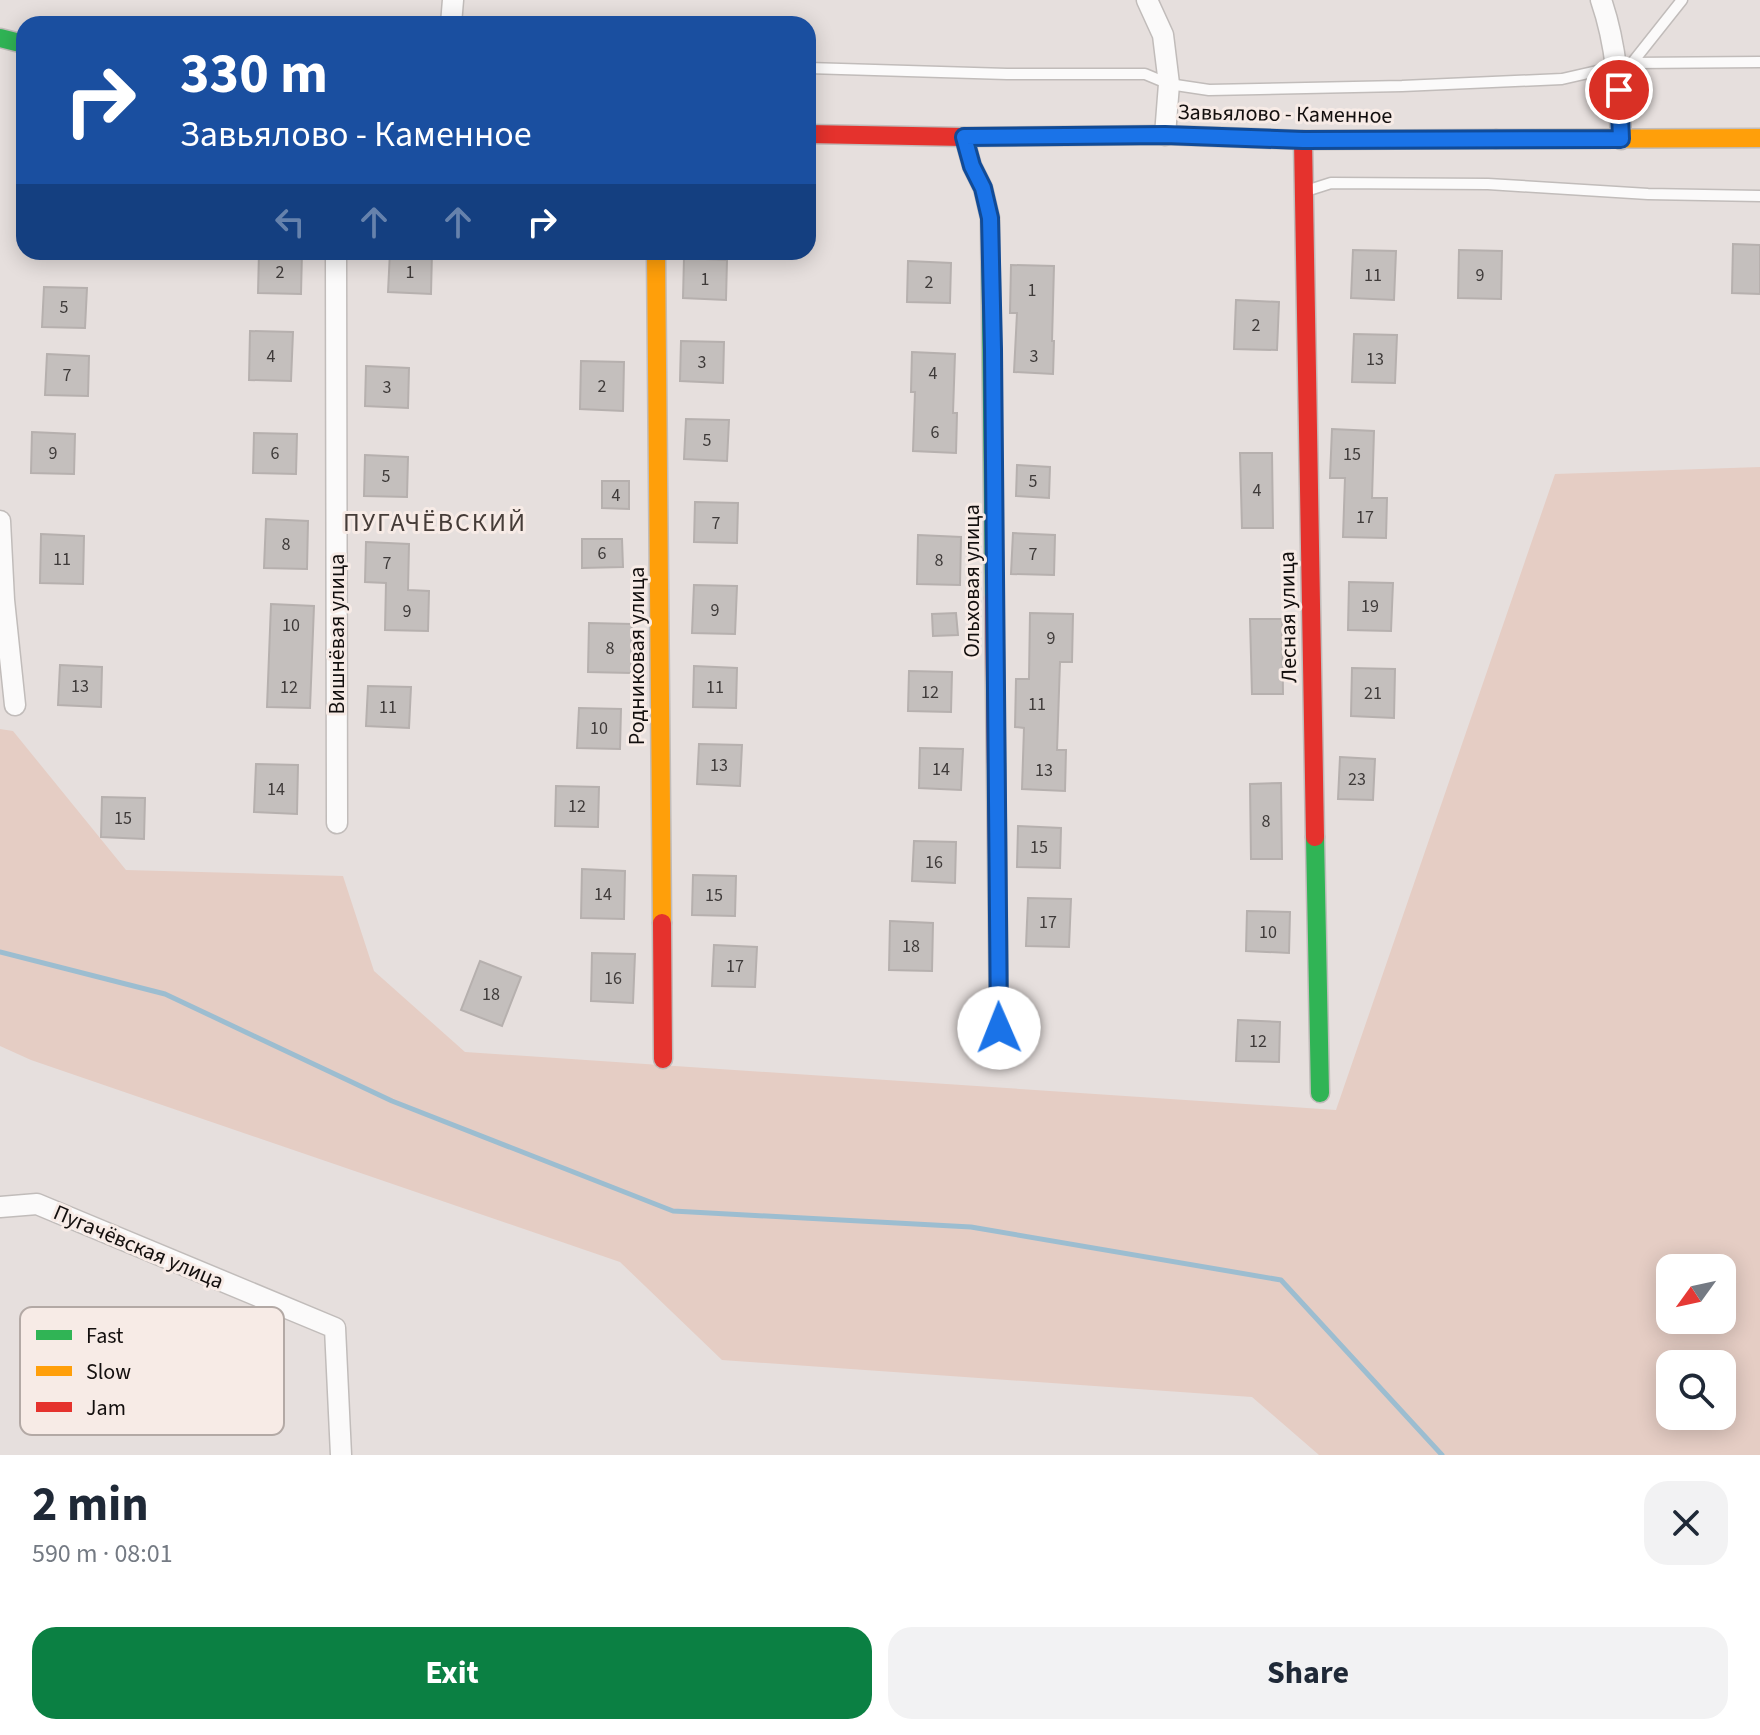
<!DOCTYPE html>
<meta charset="utf-8">
<style>
body{margin:0;font-family:"Source Sans 3",sans-serif;background:#f2f2f3;color:#1f2937;height:100vh;display:flex;flex-direction:column;font-size:30px;white-space:nowrap}
*{box-sizing:border-box;margin:0}
p{font-size:26px;color:#747a83}
.icon{flex:none;width:44px;height:44px;fill:none;stroke:currentColor;stroke-width:2;stroke-linecap:round;stroke-linejoin:round}
.map{position:relative;height:1455px;overflow:hidden}
.drawer{display:flex;flex-direction:column;background:#fff;flex:1}
.drawer>*{flex:none}
.banner{position:absolute;left:16px;top:16px;width:800px;height:244px;border-radius:24px;box-shadow:0 4px 20px #0003;background:#1a4fa0;color:#fff;overflow:hidden}
.needle{width:52px;rotate:237deg}
.controls{position:absolute;left:1656px;top:1254px;display:grid;gap:16px}
.controls a{display:grid;place-items:center;width:80px;height:80px;border-radius:16px;background:#fff;box-shadow:0 4px 20px #0003;font-size:40px}
.pin{position:absolute;display:grid;place-items:center;width:68px;height:68px;color:#fff;margin:-34px;border:4px solid #fff;border-radius:50%;box-shadow:0 2px 8px #0007}
.me{position:absolute;width:88px;margin:-44px;rotate:359deg;stroke-linejoin:round;filter:drop-shadow(0 0 6px #0008)}
.turn{display:flex;align-items:center;gap:28px;height:168px;padding:0 32px;font-size:36px}
.turn .icon{width:104px;height:104px;stroke-width:2.5}
.turn b{display:block;font-size:56px;line-height:68px}
.lanes{display:flex;align-items:center;height:76px;padding:0 32px;background:#0003;justify-content:center;gap:40px;direction:ltr}
.lanes .off{opacity:.35}
.round{display:grid;place-items:center;flex:none;width:84px;height:84px;border-radius:24px;background:#f2f2f3}
.headline{display:flex;align-items:center;justify-content:space-between;height:136px;padding:0 32px}
h1{font-size:48px;font-weight:700;line-height:60px}
.primary-button{display:flex;gap:16px;margin-top:auto;padding:16px 32px}
.primary-button a{flex:1;height:92px;border-radius:24px;background:#0b8043;color:#fff;font-size:32px;font-weight:700;line-height:92px;text-align:center}
.primary-button a+a{background:#f2f2f3;color:#1f2937}
.map>svg:first-child{display:block}
.green{fill:#e5cdc4;fill-rule:evenodd}
.lines{fill:none;stroke-linecap:round;stroke-linejoin:round}
.stream{stroke:#9cbdd0;stroke-width:5}
.building{fill:#c4bfbd;stroke:#b6b0ae;stroke-width:2}
.lane-casing{stroke:#c1bcba;stroke-width:13}
.street-casing{stroke:#c1bcba;stroke-width:23}
.fast-casing{stroke:#c1bcba;stroke-width:21}
.slow-casing{stroke:#c1bcba;stroke-width:21}
.jam-casing{stroke:#c1bcba;stroke-width:21}
.lane{stroke:#fbfafa;stroke-width:10}
.street{stroke:#fbfafa;stroke-width:20}
.fast{stroke:#30b455;stroke-width:18}
.slow{stroke:#ff9f0a;stroke-width:18}
.jam{stroke:#e5322d;stroke-width:18}
.route-casing{stroke:#114b97;stroke-width:20}
.route{stroke:#1a73e8;stroke-width:14}
.labels{text-anchor:middle;stroke-width:6;stroke-linejoin:round;paint-order:stroke}
.number-label{font-size:18px;fill:#3f3b3a}
.street-label{font-size:22px;fill:#130f0e;stroke:#f7ebe6}
.quarter-label{font-size:26px;letter-spacing:2px;fill:#453c38;stroke:#f7ebe6}
.key{fill:#f7ebe6;stroke:#b3a9a5;stroke-width:2}
.key-label{font-size:22px;fill:#130f0e}
</style>
<div class="map">
<svg width="1760" height="1455" viewBox="0 0 1760 1455">
<rect width="100%" height="100%" fill="#e6dfdd"/>
<path class="green" d="M 1760,467 L 1760,1455 L 1319,1455 L 1252,1397 L 722,1360 L 620,1262 L 31,1060 L 0,1046 L 0,729 L 13,731 L 126,870 L 343,876 L 374,971 L 465,1052 L 1336,1110 L 1555,474 ZM 1670,1268 L 1722,1268 L 1722,1320 L 1670,1320 ZM 1670,1364 L 1722,1364 L 1722,1416 L 1670,1416 Z"/>
<g class="lines">
<polyline class="stream" points="0,952 165,994 392,1101 673,1211 971,1227 1281,1280 1442,1455"/>
</g>
<g class="building">
<polygon points="1733,244 1760,245 1760,294 1732,293"/>
<polygon points="1353,250 1396,251 1394,300 1351,298"/>
<polygon points="1459,250 1502,251 1501,299 1458,298"/>
<polygon points="259,252 302,252 301,294 258,293"/>
<polygon points="390,252 432,252 431,294 388,292"/>
<polygon points="684,258 727,260 726,300 683,298"/>
<polygon points="908,261 951,263 950,303 907,302"/>
<polygon points="1011,265 1054,266 1052,341 1054,341 1053,374 1014,372 1017,313 1010,313"/>
<polygon points="44,287 87,288 85,328 42,327"/>
<polygon points="1236,300 1279,302 1277,350 1234,349"/>
<polygon points="250,331 293,332 291,381 249,380"/>
<polygon points="1354,334 1397,335 1395,383 1352,382"/>
<polygon points="681,341 724,342 723,383 680,381"/>
<polygon points="912,352 955,354 953,413 957,413 956,453 913,451 915,392 911,392"/>
<polygon points="47,354 89,356 88,396 45,395"/>
<polygon points="581,361 624,362 623,411 580,409"/>
<polygon points="366,366 409,368 408,408 365,406"/>
<polygon points="686,419 729,420 727,461 684,459"/>
<polygon points="1332,429 1374,431 1372,498 1387,498 1386,538 1343,537 1345,478 1330,478"/>
<polygon points="32,432 75,434 74,474 31,473"/>
<polygon points="254,433 297,434 296,474 253,473"/>
<polygon points="1240,453 1272,453 1273,528 1242,528"/>
<polygon points="365,455 408,457 407,497 364,496"/>
<polygon points="1017,465 1050,467 1049,498 1016,496"/>
<polygon points="602,481 629,481 629,509 602,508"/>
<polygon points="695,502 738,503 737,543 694,542"/>
<polygon points="266,519 308,521 307,569 264,568"/>
<polygon points="1013,533 1055,535 1054,575 1011,574"/>
<polygon points="41,534 84,536 83,584 40,583"/>
<polygon points="918,535 961,537 960,585 917,584"/>
<polygon points="582,539 622,539 623,567 582,568"/>
<polygon points="366,542 409,544 408,590 429,591 428,631 385,630 386,583 365,582"/>
<polygon points="1349,582 1393,583 1391,631 1348,630"/>
<polygon points="694,585 737,586 735,634 692,633"/>
<polygon points="271,604 314,606 310,708 267,707"/>
<polygon points="956,613 958,635 933,636 932,614"/>
<polygon points="1030,613 1073,614 1072,662 1060,662 1057,750 1066,750 1065,791 1022,789 1024,728 1015,727 1016,679 1029,679"/>
<polygon points="1250,619 1282,619 1283,694 1252,694"/>
<polygon points="589,623 632,624 631,673 588,672"/>
<polygon points="60,665 102,667 101,707 58,705"/>
<polygon points="694,666 737,668 736,708 693,707"/>
<polygon points="1352,668 1395,669 1394,718 1351,716"/>
<polygon points="909,671 952,672 951,712 908,711"/>
<polygon points="368,686 411,687 409,728 366,726"/>
<polygon points="579,708 621,709 620,749 577,748"/>
<polygon points="699,744 742,745 740,786 697,784"/>
<polygon points="920,748 963,749 961,790 919,788"/>
<polygon points="1340,757 1375,759 1373,800 1338,799"/>
<polygon points="256,764 298,765 297,814 254,812"/>
<polygon points="1281,783 1282,859 1251,859 1250,784"/>
<polygon points="556,786 599,787 598,827 555,826"/>
<polygon points="102,797 145,798 144,839 101,837"/>
<polygon points="1018,826 1061,828 1060,868 1017,867"/>
<polygon points="914,841 956,842 955,883 912,881"/>
<polygon points="582,869 625,871 624,919 581,918"/>
<polygon points="693,875 736,876 735,916 692,915"/>
<polygon points="1028,898 1071,899 1069,947 1026,946"/>
<polygon points="1247,911 1290,912 1289,953 1246,951"/>
<polygon points="890,921 933,923 932,971 889,970"/>
<polygon points="714,945 757,947 755,987 712,986"/>
<polygon points="592,953 635,954 633,1003 591,1001"/>
<polygon points="480,961 521,977 502,1026 461,1010"/>
<polygon points="1238,1020 1280,1022 1279,1062 1236,1061"/>
</g>
<g class="lines">
<g class="lane-casing">
<g id="lane">
<polyline points="808,68 1007,74 1145,74 1169,84 1209,90 1402,86 1562,79 1632,63 1760,62"/>
<polyline points="1621,84 1632,63 1682,0"/>
<polyline points="1306,191 1331,183 1488,184 1648,194 1760,196"/>
</g>
</g>
<g class="street-casing">
<g id="street">
<polyline points="1147,0 1163,35 1169,84 1165,135"/>
<path d="M 1601,0 C 1617,46 1619,92 1621,139"/>
<polyline points="451,24 453,0"/>
<polyline points="336,252 337,823"/>
<polyline points="0,521 4,600 15,705"/>
<polyline points="0,1207 37,1204 335,1328 341,1455"/>
</g>
</g>
<g class="fast-casing">
<g id="fast">
<polyline points="0,38 24,44"/>
<polyline points="964,137 972,166 983,188 990,218 994,598"/>
<polyline points="1315,837 1320,1093"/>
</g>
</g>
<g class="slow-casing">
<g id="slow">
<polyline points="1496,139 1760,138"/>
<polyline points="656,252 662,923"/>
</g>
</g>
<g class="jam-casing">
<g id="jam">
<polyline points="808,134 964,137 1165,135 1303,140 1496,139"/>
<polyline points="1303,140 1315,837"/>
<polyline points="994,598 999,1028"/>
<polyline points="662,923 663,1059"/>
</g>
</g>
<use href="#lane" class="lane"/>
<use href="#street" class="street"/>
<use href="#fast" class="fast"/>
<use href="#slow" class="slow"/>
<use href="#jam" class="jam"/>
</g>
<g class="lines">
<g class="route-casing">
<polyline id="route" points="999,1028 993,349 990,218 983,188 972,166 964,137 1165,135 1303,140 1621,139 1619,90"/>
</g>
<use href="#route" class="route"/>
</g>
<g class="labels">
<g class="number-label">
<text x="280" y="278">2</text>
<text x="410" y="278">1</text>
<text x="1373" y="281">11</text>
<text x="1480" y="281">9</text>
<text x="705" y="285">1</text>
<text x="929" y="288">2</text>
<text x="1032" y="296">1</text>
<text x="64" y="313">5</text>
<text x="1256" y="331">2</text>
<text x="271" y="362">4</text>
<text x="1034" y="362">3</text>
<text x="1375" y="365">13</text>
<text x="702" y="368">3</text>
<text x="933" y="379">4</text>
<text x="67" y="381">7</text>
<text x="602" y="392">2</text>
<text x="387" y="393">3</text>
<text x="935" y="438">6</text>
<text x="707" y="446">5</text>
<text x="53" y="459">9</text>
<text x="275" y="459">6</text>
<text x="1352" y="460">15</text>
<text x="386" y="482">5</text>
<text x="1033" y="487">5</text>
<text x="1257" y="496">4</text>
<text x="616" y="501">4</text>
<text x="1365" y="523">17</text>
<text x="716" y="529">7</text>
<text x="286" y="550">8</text>
<text x="602" y="559">6</text>
<text x="1033" y="560">7</text>
<text x="62" y="565">11</text>
<text x="939" y="566">8</text>
<text x="387" y="569">7</text>
<text x="1370" y="612">19</text>
<text x="715" y="616">9</text>
<text x="407" y="617">9</text>
<text x="291" y="631">10</text>
<text x="1051" y="644">9</text>
<text x="610" y="654">8</text>
<text x="80" y="692">13</text>
<text x="289" y="693">12</text>
<text x="715" y="693">11</text>
<text x="930" y="698">12</text>
<text x="1373" y="699">21</text>
<text x="1037" y="710">11</text>
<text x="388" y="713">11</text>
<text x="599" y="734">10</text>
<text x="719" y="771">13</text>
<text x="941" y="775">14</text>
<text x="1044" y="776">13</text>
<text x="1357" y="785">23</text>
<text x="276" y="795">14</text>
<text x="577" y="812">12</text>
<text x="123" y="824">15</text>
<text x="1266" y="827">8</text>
<text x="1039" y="853">15</text>
<text x="934" y="868">16</text>
<text x="603" y="900">14</text>
<text x="714" y="901">15</text>
<text x="1048" y="928">17</text>
<text x="1268" y="938">10</text>
<text x="911" y="952">18</text>
<text x="735" y="972">17</text>
<text x="613" y="984">16</text>
<text x="491" y="1000">18</text>
<text x="1258" y="1047">12</text>
</g>
<g class="street-label">
<text transform="translate(1285 113) rotate(1)" y="8">Завьялово - Каменное</text>
<text transform="translate(971 581) rotate(-90)" y="8">Ольховая улица</text>
<text transform="translate(1287 617) rotate(-91)" y="8">Лесная улица</text>
<text transform="translate(336 634) rotate(-90)" y="8">Вишнёвая улица</text>
<text transform="translate(636 656) rotate(-90)" y="8">Родниковая улица</text>
<text transform="translate(139 1246) rotate(23)" y="8">Пугачёвская улица</text>
</g>
<g class="quarter-label">
<text x="435" y="531">ПУГАЧЁВСКИЙ</text>
</g>
</g>
<rect x="20" y="1307" width="264" height="128" rx="12" class="key"/>
<rect x="36" y="1330" width="36" height="10" fill="#30b455"/>
<rect x="36" y="1366" width="36" height="10" fill="#ff9f0a"/>
<rect x="36" y="1402" width="36" height="10" fill="#e5322d"/>
<g class="key-label">
<text x="86" y="1343">Fast</text>
<text x="86" y="1379">Slow</text>
<text x="86" y="1415">Jam</text>
</g>
</svg>
<div class="controls">
<a><svg class="needle" viewBox="-14 -14 28 28"><path d="M0-13l5 13h-10z" fill="#e53935"/><path d="M0 13l5-13h-10z" fill="#747a83"/></svg></a>
<a><svg class="icon" aria-label="search" viewBox="0 0 24 24"><circle cx="10" cy="10" r="6"/><path d="M15 15l6 6"/></svg></a>
</div>
<div class="pin" style="left:1619px;top:90px;background:#d93025"><svg class="icon" aria-label="arrive" viewBox="0 0 24 24"><path d="M6 21V4h12l-3 4 3 4H6"/></svg></div>
<svg class="me" style="left:999px;top:1028px" viewBox="-20 -20 40 40"><circle r="19" fill="#fff"/><path d="M0-13L10 11 0 6-10 11z" fill="#1a73e8"/></svg>
<div class="banner">
<div class="turn"><svg class="icon" aria-label="right" viewBox="0 0 24 24"><path d="M7 20v-9h11M14 6l5 5-5 5"/></svg><div><b>330 m</b>Завьялово - Каменное</div></div>
<div class="lanes"><svg class="icon off" aria-label="left" viewBox="0 0 24 24"><path d="M17 20v-9H6M10 6l-5 5 5 5"/></svg><svg class="icon off" aria-label="ahead" viewBox="0 0 24 24"><path d="M12 20V5M6 11l6-6 6 6"/></svg><svg class="icon off" aria-label="ahead" viewBox="0 0 24 24"><path d="M12 20V5M6 11l6-6 6 6"/></svg><svg class="icon" aria-label="right" viewBox="0 0 24 24"><path d="M7 20v-9h11M14 6l5 5-5 5"/></svg></div>
</div>
</div>
<section class="drawer">
<div class="headline"><div><h1>2 min</h1><p>590 m · 08:01</p></div><a class="round"><svg class="icon" aria-label="close" viewBox="0 0 24 24"><path d="M6 6l12 12M18 6L6 18"/></svg></a></div>
<div class="primary-button"><a>Exit</a><a>Share</a></div>
</section>
